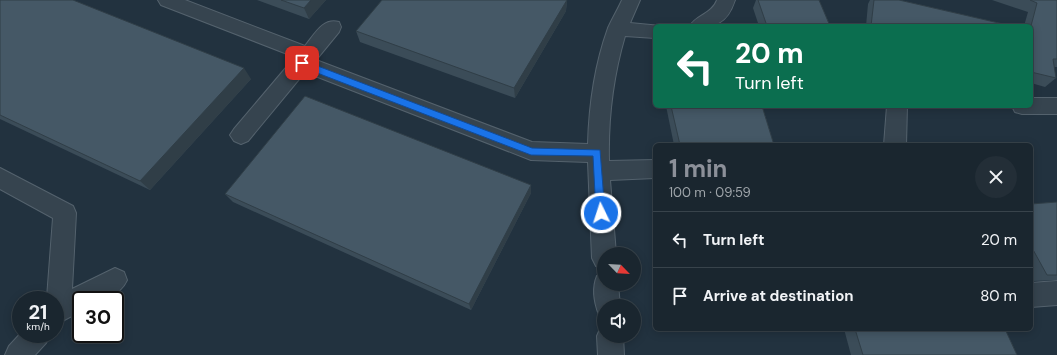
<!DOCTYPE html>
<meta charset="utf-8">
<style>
body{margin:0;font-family:"DM Sans",sans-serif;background:#232e37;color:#f1f3f6;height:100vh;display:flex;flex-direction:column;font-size:15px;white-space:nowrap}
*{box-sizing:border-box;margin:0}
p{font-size:13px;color:#9fa5aa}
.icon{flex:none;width:22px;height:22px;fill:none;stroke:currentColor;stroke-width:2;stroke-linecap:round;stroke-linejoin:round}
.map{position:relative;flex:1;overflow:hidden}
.side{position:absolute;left:653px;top:143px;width:380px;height:188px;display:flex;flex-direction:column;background:#1a262f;border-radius:6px;box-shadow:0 2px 10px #0003,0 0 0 1px #38434b}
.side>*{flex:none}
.hud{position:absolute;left:653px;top:24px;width:380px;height:84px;border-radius:6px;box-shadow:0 2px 10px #0003,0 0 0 1px #38434b;background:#0b6e4f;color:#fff;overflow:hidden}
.needle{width:26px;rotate:115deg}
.fabs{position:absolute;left:597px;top:247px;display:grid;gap:8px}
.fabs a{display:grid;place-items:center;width:44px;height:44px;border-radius:50%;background:#1a262f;box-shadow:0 2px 10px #0003,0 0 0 1px #38434b;font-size:20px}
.speed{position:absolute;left:12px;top:291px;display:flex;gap:8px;font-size:20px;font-weight:700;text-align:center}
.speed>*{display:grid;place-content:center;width:52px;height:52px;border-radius:50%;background:#1a262f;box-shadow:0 2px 10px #0003,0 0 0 1px #38434b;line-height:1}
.speed small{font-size:10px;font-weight:400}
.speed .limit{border:2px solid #111;border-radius:6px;background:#fff;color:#111}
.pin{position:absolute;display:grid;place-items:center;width:34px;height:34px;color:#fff;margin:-17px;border-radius:8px;box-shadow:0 2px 6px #0006}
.me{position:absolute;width:44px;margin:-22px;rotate:356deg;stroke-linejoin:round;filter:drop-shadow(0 0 3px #0008)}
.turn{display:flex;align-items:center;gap:14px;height:84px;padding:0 16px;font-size:18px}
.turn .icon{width:52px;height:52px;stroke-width:2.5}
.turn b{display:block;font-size:28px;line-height:34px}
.round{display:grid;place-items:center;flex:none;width:42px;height:42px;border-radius:21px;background:#232e37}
.summary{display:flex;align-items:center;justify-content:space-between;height:68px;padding:0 16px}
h1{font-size:24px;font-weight:700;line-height:30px;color:#8c9099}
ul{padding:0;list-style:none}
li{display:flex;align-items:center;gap:12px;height:56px;padding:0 16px;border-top:1px solid #38434b}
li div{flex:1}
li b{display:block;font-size:15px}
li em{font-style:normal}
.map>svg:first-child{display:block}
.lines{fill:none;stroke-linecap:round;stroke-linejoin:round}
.minor-casing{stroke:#54626d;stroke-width:2}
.minor{fill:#36444f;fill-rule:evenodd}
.wall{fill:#3b4c58}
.shaded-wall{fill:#303e47}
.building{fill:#455866;stroke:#303e47}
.route{fill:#1a73e8;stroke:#114b97}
</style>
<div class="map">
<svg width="1057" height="355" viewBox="0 0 1057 355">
<rect width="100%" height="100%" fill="#22323f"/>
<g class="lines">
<g class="minor-casing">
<g id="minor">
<path d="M 158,0 L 185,0 L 305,46 C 314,35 323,17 339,22 L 341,27 L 339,32 L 316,60 L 532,142 L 588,144 C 589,105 595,64 608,28 C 612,19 618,9 622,0 L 640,0 L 630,23 L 661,26 L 655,26 L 655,38 L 625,36 C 613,77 608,118 609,161 L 655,160 L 655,178 L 610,180 L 616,254 L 604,254 L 604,269 L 596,266 L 592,258 L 588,162 L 531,160 L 305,72 L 248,141 L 241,144 L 234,141 L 230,135 L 234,129 L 295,57 L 161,5 Z"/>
<path d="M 717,0 L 735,0 C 726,27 714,26 690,26 C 696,15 712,14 717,0 Z"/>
<polygon points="1031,98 1057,98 1057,114 1022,114 1015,112 1012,106 1031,106"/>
<polygon points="887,106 907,106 906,145 884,145"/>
<path d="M 0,168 L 73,206 L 76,213 L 72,289 L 115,268 L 124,272 L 127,280 C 119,298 99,300 81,300 L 81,311 L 55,325 L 55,300 L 46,300 L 47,298 L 53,218 L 0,189 Z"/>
<path d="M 604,273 L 604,284 L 618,284 L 620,306 L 604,306 L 604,317 L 599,315 C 594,302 592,288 597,276 Z"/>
<polygon points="1057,281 1057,305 1031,307 1031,283"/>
<polygon points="604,326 604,336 623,336 624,355 598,355 597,336 601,327"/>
<polygon points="21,333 21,334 50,334 46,343 35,355 5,355 9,346"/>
</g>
</g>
<use href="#minor" class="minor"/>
</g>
<g class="wall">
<polygon points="0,0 251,79 150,190 0,119"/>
<polygon points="257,0 326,0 309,19"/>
<polygon points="567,0 566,11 515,98 360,42 356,31"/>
<polygon points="756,0 819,0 830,26 759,26 753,8"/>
<polygon points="870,0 899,0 1012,26 866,26 868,4"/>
<polygon points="992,0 1057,0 1057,67 1054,67 1056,78 1045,87 1031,83 1031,26 1024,26 1028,12"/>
<polygon points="666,106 762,106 774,145 674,145"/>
<polygon points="531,185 531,193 471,310 233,202 225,194"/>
<polygon points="1057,202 1057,280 1034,281 1031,276 1031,204"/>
<polygon points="844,329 1005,329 1017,355 851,355"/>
</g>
<g class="shaded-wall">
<polygon points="311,0 326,0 309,19 304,8"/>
<polygon points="567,0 566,11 515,98 514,88"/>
<polygon points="244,68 251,79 150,190 140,181"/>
<polygon points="531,185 531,193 471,310 469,304"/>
</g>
<g class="building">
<polygon points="0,0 73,0 244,68 140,181 0,115"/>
<polygon points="281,0 311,0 304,8"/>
<polygon points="382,0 567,0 514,88 356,31"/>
<polygon points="758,0 819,0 830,26 764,26 767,26"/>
<polygon points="874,0 899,0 1012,26 871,26"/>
<polygon points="1030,0 1057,0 1057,59 1053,59 1056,78 1031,72 1031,26 1037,3"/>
<polygon points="305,96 531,185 469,304 225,194"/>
<polygon points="671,106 762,106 774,145 680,145"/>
<polygon points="1057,202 1057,275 1047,275 1031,246 1031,204"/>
<polygon points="855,329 1005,329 1017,355 863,355"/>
</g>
<polygon class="route" points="302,60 532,148 600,150 605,213 604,216 597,216 596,213 593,156 531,155 299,66 297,63"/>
</svg>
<div class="fabs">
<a><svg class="needle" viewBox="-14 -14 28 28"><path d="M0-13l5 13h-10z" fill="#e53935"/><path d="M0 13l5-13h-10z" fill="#9fa5aa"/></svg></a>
<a><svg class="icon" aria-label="sound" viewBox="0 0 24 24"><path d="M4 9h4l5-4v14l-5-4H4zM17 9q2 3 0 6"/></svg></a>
</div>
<div class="speed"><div>21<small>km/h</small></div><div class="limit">30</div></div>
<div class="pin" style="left:302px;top:63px;background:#d93025"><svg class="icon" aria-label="arrive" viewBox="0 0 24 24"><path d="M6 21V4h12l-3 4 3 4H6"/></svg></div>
<svg class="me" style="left:601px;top:213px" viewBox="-20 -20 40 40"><circle r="17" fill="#1a73e8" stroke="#fff" stroke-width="3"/><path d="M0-11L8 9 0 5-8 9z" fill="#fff"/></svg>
<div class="hud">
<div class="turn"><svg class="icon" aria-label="left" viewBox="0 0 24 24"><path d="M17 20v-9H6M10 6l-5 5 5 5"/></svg><div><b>20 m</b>Turn left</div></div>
</div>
<section class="side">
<div class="summary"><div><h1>1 min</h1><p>100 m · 09:59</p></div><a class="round"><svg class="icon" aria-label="close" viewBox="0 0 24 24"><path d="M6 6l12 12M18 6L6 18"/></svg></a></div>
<ul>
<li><svg class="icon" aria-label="left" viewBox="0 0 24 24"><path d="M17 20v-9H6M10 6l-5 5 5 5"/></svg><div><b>Turn left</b></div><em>20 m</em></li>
<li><svg class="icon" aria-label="arrive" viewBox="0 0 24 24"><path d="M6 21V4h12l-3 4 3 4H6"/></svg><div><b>Arrive at destination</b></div><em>80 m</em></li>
</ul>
</section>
</div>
